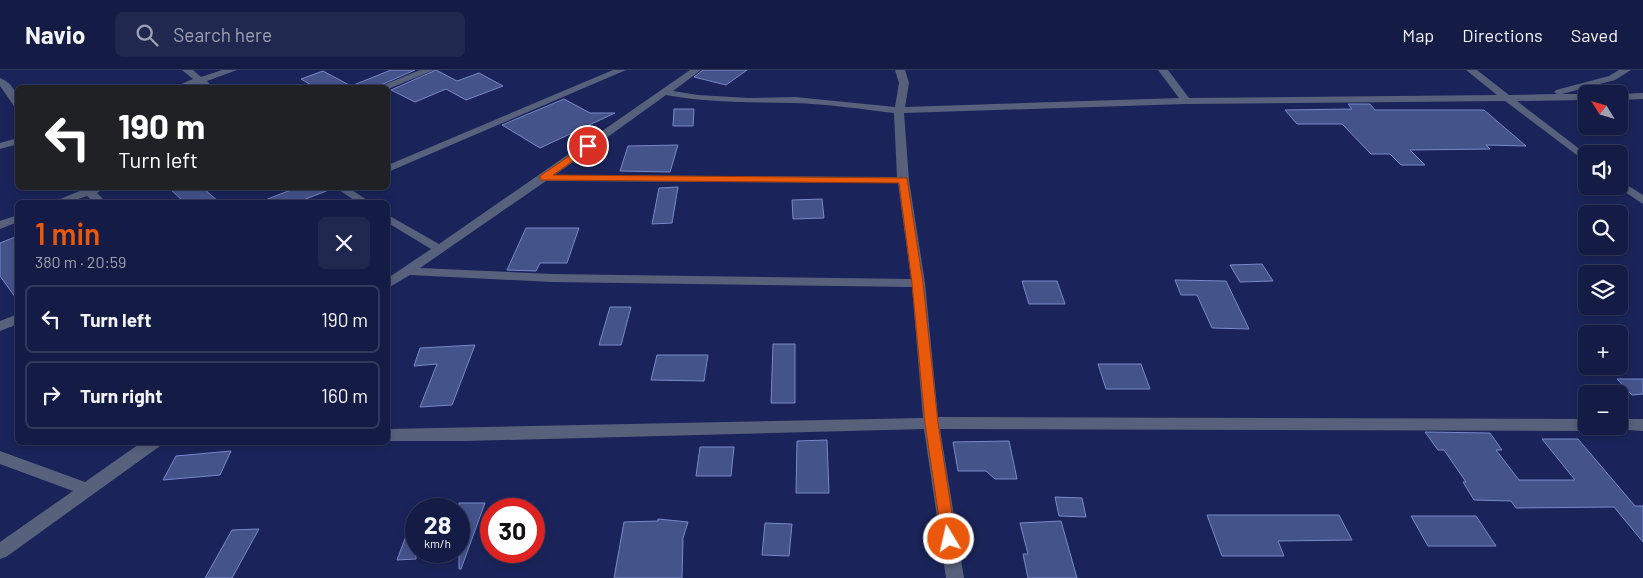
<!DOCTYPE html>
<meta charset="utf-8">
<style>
body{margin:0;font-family:Barlow,sans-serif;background:#21284f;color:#f1f3f6;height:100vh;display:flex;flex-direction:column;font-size:19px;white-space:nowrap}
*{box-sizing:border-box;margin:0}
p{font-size:16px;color:#9da1b2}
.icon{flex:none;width:28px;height:28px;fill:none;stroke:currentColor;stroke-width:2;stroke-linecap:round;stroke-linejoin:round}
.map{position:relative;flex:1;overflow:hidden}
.side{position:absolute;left:15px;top:130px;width:375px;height:245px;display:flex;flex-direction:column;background:#141b44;border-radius:8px;box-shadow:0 2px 8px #0003,0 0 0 1px #33395d}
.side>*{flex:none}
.guide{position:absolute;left:15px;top:15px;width:375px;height:105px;border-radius:8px;box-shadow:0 2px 8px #0003,0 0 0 1px #33395d;background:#202124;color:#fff;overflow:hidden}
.needle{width:32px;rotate:307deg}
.fabs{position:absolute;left:1578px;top:15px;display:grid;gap:10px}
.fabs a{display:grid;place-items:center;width:50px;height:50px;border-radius:8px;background:#141b44;box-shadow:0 2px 8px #0003,0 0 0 1px #33395d;font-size:25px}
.speed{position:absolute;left:405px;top:428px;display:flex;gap:10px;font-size:25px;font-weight:700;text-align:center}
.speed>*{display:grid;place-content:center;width:65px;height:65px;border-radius:50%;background:#141b44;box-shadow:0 2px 8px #0003,0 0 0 1px #33395d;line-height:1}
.speed small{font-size:12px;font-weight:400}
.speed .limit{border:8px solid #d22;background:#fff;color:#111}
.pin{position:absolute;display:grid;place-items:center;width:42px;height:42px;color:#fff;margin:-21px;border:2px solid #fff;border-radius:50%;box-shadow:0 1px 5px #0007}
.me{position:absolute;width:55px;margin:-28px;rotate:351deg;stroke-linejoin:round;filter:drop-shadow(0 0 4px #0008)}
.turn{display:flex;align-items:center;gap:18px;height:105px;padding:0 20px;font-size:22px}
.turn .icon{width:65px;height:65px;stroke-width:2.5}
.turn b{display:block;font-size:35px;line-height:42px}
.round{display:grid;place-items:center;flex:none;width:52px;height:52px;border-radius:8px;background:#21284f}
.head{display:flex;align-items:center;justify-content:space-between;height:85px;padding:0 20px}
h1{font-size:30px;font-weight:600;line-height:38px;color:#ea580c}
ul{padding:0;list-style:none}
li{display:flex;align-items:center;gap:15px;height:68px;margin:0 10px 8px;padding:0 10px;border:2px solid #33395d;border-radius:8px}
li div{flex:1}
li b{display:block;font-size:19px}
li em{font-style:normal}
header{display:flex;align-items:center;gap:30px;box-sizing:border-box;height:70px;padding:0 25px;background:#141b44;border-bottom:1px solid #33395d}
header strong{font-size:24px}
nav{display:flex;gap:28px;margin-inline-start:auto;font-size:18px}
.search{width:350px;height:45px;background:#21284f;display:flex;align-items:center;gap:12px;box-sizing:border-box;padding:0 18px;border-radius:8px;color:#9da1b2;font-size:19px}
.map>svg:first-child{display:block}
.building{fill:#45538b;stroke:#7889c8}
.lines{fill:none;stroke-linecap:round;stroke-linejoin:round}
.path{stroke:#747ba0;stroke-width:2.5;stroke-dasharray:3 3;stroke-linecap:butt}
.minor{fill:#58617b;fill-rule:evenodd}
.route{fill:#ea580c;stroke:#983908}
</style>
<header>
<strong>Navio</strong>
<div class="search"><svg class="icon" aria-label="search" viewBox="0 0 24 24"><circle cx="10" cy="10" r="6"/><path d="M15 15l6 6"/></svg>Search here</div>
<nav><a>Map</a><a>Directions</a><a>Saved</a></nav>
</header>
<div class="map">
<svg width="1643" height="508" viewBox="0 0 1643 508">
<rect width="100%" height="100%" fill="#1b245a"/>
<g class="building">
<polygon points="391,0 415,0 374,18 316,18 301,9 323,1 351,16"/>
<polygon points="436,0 457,11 479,3 503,16 466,30 446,19 415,32 391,20"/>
<polygon points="703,0 747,0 726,15 694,7"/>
<polygon points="564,29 590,43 615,43 540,78 502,55"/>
<polygon points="1348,34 1370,34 1375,40 1484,40 1526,76 1486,75 1490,79 1410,80 1425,95 1401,95 1390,84 1371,84 1342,54 1297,54 1285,40 1352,39"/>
<polygon points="674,39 694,39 693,56 673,56"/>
<polygon points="678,75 670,102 620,101 628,76"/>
<polygon points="678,117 672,153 652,154 659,118"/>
<polygon points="169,118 203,118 219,132 184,132"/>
<polygon points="296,118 334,118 298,132 260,132"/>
<polygon points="822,129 824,148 793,149 792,130"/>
<polygon points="526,158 579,158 567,193 540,193 536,201 507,200"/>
<polygon points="18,166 18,231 0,206 0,173"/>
<polygon points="1262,194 1273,211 1240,212 1230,195"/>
<polygon points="1175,210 1226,211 1249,259 1212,258 1197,225 1181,225"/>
<polygon points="1022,211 1057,211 1065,234 1029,234"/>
<polygon points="610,237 631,237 621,275 599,275"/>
<polygon points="773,274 795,274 795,333 771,333"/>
<polygon points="475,275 452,335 420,337 437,294 414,296 420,278"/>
<polygon points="657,285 708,285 704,311 651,310"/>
<polygon points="1098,294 1141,294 1150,319 1106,319"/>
<polygon points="1617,309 1643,309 1643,324 1632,325"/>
<polygon points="1425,362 1490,363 1502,380 1496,380 1519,410 1575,410 1542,369 1578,369 1635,436 1643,436 1643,472 1614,437 1516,438 1511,431 1474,430 1463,412 1466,412 1444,380 1438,380"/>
<polygon points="827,370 829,423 796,423 797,371"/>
<polygon points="1009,371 1017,409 995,409 986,401 958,401 953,372"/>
<polygon points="700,377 734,377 731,406 696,406"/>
<polygon points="231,381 220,405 163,410 176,386"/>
<polygon points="1055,427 1082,428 1086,447 1059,446"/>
<polygon points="459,433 485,433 461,499 459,499"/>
<polygon points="415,442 416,489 397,490"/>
<polygon points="1207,445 1339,445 1352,470 1278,471 1284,486 1222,486"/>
<polygon points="1411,446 1476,446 1496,476 1428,476"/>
<polygon points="658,449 688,452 683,468 682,508 614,508 624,452 658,451"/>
<polygon points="1061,451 1077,508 1028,508 1023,484 1028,484 1020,453"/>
<polygon points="765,453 792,454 789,486 762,485"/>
<polygon points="259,459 232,508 205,508 232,460"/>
</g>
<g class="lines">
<polyline class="path" points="22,16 79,18"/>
<g class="minor">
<polygon points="182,0 193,0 201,7 222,0 237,0 207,11 213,18 202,18 198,14 187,18 172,18 193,9"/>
<polygon points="420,0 434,0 388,19 376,18"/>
<polygon points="613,0 626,0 388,102 388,95"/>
<path d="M 690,0 L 701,0 L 673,21 L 698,25 L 749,28 L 795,27 L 895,37 L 899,13 L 895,0 L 905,0 L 909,13 L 905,37 L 1179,28 L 1158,0 L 1168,0 L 1189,28 L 1497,25 L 1466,0 L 1477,0 L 1509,25 L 1557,24 L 1554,22 L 1556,20 L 1609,6 L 1619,0 L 1631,0 L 1615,10 L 1562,24 L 1586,24 L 1586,30 L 1517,31 L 1586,84 L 1586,92 L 1505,31 L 1186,34 L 904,43 L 909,110 L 925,213 L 938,347 L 1586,349 L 1586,356 L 1593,356 L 1586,361 L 940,359 L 964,508 L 946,508 L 924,359 L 466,371 L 388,371 L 388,359 L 923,348 L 912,217 L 551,212 L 410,205 L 388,218 L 388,208 L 431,179 L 388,153 L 388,145 L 439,174 ZM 666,25 C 709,33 750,32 794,33 C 827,34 861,39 894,43 L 897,107 L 555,105 ZM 546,111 L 898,113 L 911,209 L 551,204 L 420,198 Z"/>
<path d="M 0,8 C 13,13 18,24 18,37 L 14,36 L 0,16 Z"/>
<polygon points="1643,23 1643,29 1619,30 1619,24"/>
<polygon points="18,68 18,74 0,79 0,73"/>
<polygon points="1619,110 1643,125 1643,134 1616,116 1619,116"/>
<polygon points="81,118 104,118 97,123 106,132 94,132 87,126 69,132 53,132 82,120"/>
<polygon points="336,118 349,118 370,132 357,132"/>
<polygon points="18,145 18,152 0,159 0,151"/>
<polygon points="18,244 18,254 0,261 0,251"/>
<polygon points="1619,349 1643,349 1643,361 1614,359 1612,356 1619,356"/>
<polygon points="142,372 162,372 160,376 6,487 0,489 0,472 73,421 0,394 0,381 85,412"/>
</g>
</g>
<polygon class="route" points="588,73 592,74 592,78 553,105 907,108 923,213 938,353 956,469 954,474 949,475 944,474 942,469 925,353 912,213 899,113 540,110 540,106"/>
</svg>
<div class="fabs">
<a><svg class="needle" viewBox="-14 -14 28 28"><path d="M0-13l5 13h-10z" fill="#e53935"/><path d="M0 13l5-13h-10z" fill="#9da1b2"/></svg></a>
<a><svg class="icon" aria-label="sound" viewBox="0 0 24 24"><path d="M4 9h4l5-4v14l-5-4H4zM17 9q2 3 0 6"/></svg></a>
<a><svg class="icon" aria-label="search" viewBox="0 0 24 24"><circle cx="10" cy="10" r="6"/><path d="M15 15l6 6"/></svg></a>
<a><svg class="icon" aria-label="layers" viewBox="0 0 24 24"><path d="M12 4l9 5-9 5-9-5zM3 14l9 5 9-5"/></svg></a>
<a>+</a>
<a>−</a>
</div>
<div class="speed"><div>28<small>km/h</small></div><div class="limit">30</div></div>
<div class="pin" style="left:588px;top:76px;background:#d93025"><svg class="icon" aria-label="arrive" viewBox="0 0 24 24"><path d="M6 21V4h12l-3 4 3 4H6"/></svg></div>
<svg class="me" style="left:949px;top:469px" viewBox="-20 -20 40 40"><circle r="17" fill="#ea580c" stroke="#fff" stroke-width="3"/><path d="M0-11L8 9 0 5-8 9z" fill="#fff"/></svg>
<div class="guide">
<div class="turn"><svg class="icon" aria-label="left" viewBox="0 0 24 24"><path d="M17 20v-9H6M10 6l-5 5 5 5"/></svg><div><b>190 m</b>Turn left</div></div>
</div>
<section class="side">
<div class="head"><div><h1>1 min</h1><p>380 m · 20:59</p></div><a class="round"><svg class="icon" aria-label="close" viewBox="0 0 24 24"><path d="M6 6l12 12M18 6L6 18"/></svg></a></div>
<ul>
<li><svg class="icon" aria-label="left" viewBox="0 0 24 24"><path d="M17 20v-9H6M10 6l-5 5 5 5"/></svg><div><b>Turn left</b></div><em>190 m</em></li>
<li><svg class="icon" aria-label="right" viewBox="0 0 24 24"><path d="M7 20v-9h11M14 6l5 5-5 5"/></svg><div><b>Turn right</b></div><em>160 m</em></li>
</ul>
</section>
</div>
